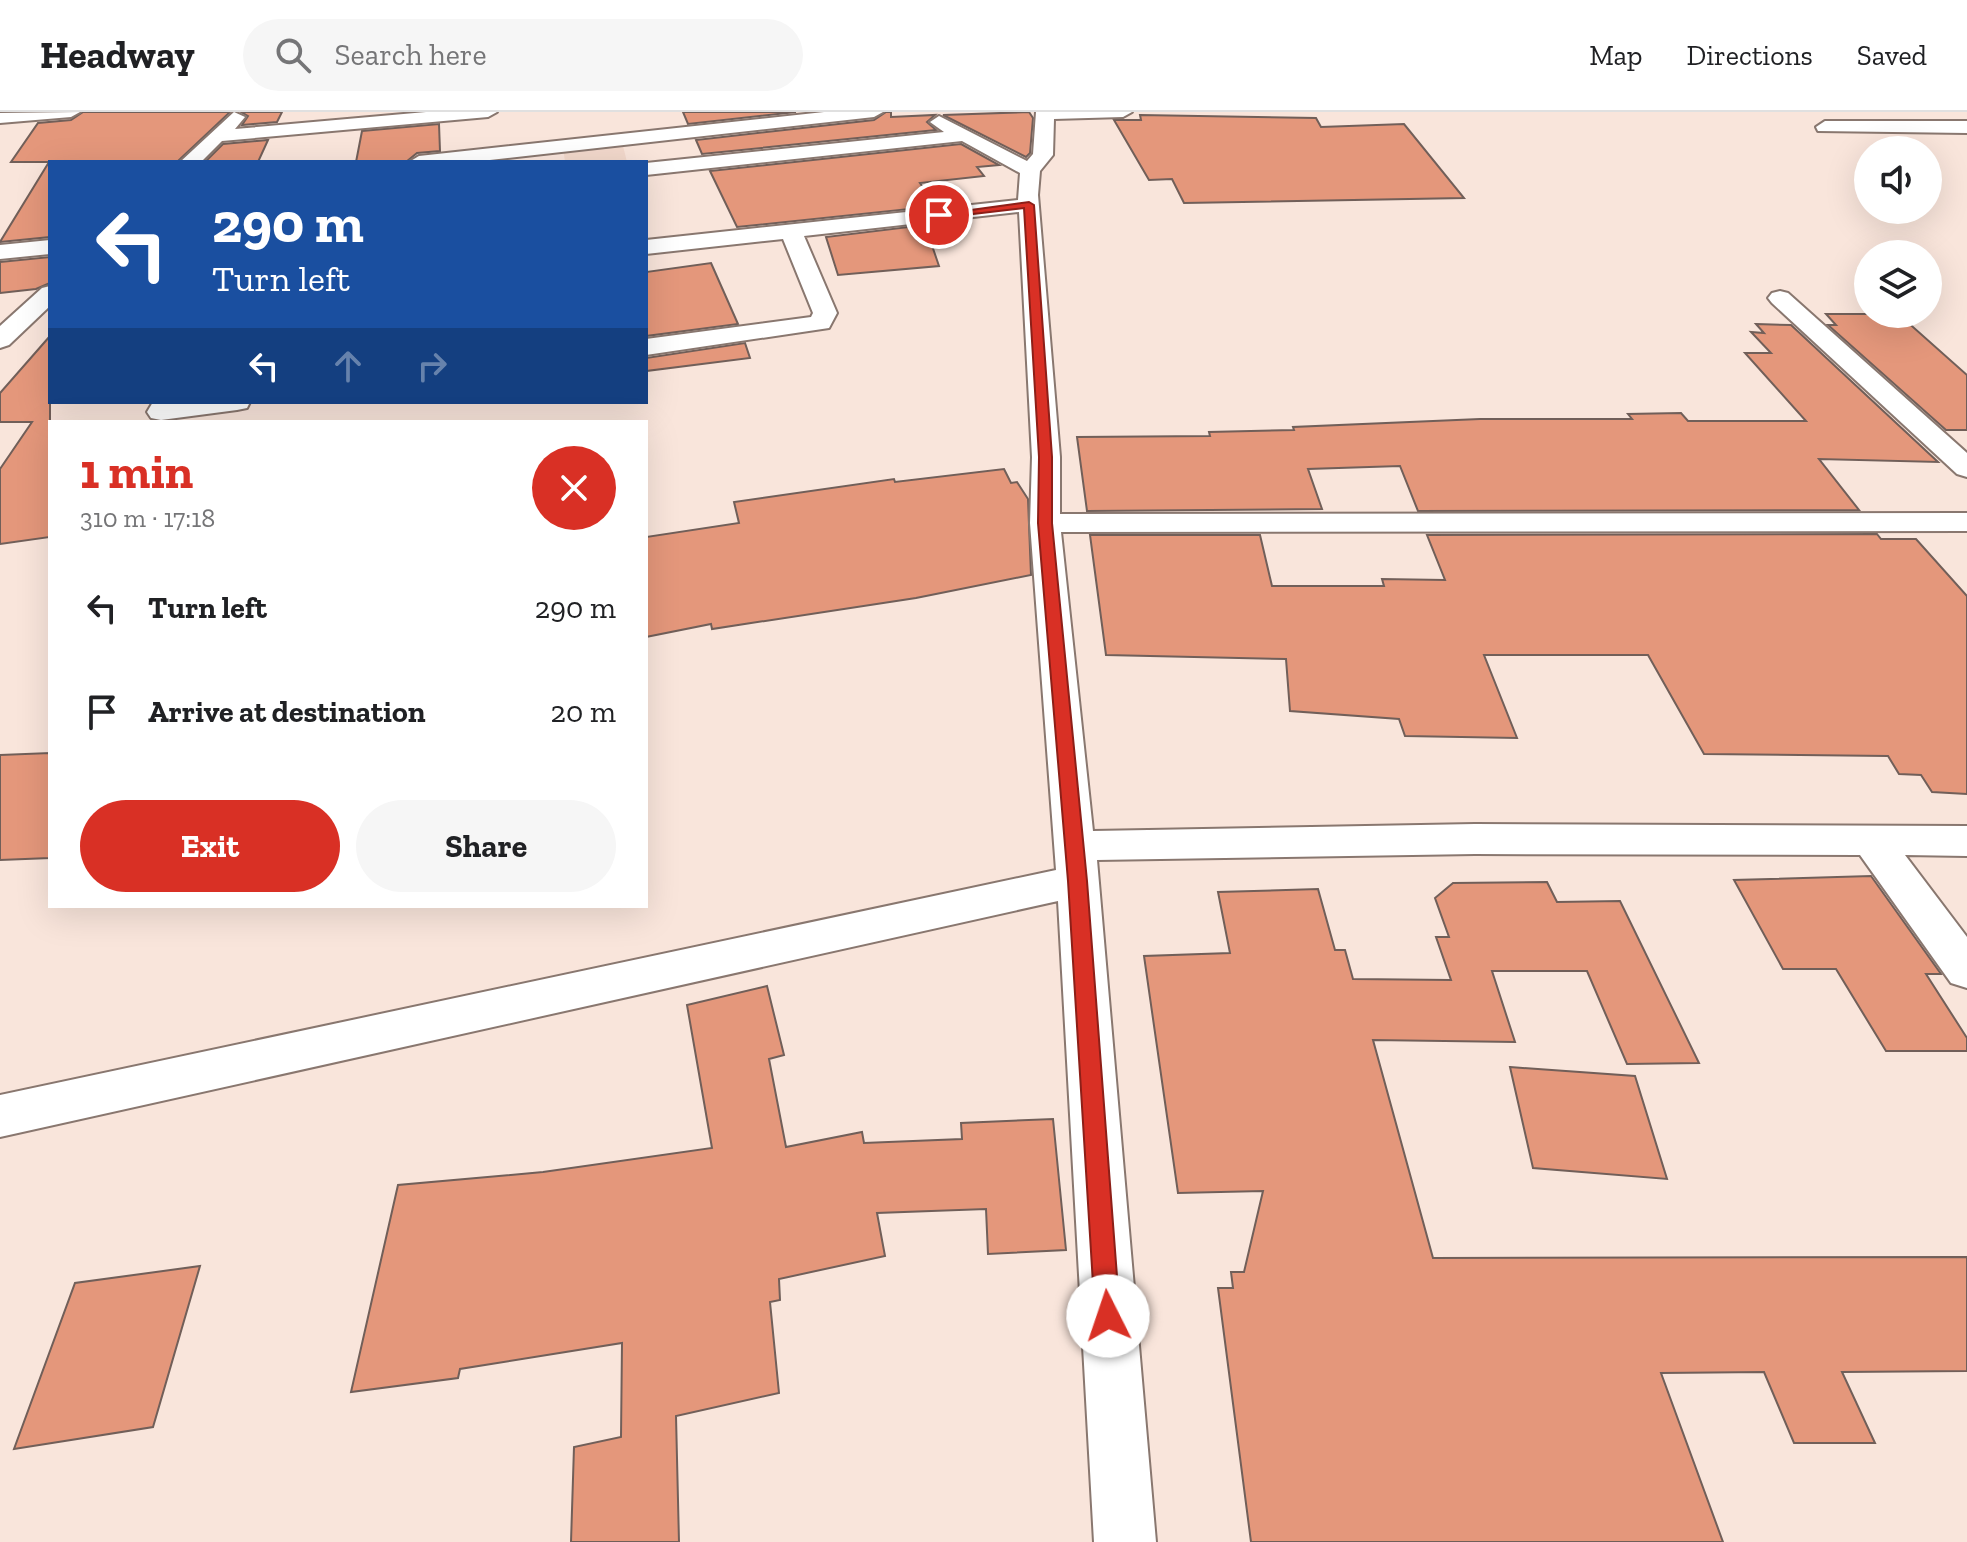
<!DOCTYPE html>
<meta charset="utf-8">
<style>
body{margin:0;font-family:"Zilla Slab",serif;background:#f6f6f6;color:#202124;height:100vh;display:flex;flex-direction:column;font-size:30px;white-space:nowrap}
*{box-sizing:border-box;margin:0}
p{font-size:26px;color:#757577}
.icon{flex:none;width:44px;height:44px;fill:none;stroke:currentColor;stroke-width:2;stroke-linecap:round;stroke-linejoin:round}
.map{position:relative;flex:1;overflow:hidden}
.details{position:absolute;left:48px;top:308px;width:600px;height:488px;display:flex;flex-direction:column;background:#fff;border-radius:0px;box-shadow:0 8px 32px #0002}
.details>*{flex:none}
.hud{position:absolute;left:48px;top:48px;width:600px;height:244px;border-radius:0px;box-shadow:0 8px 32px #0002;background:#1a4fa0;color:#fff;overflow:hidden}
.controls{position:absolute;left:1854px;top:24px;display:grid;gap:16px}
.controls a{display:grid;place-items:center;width:88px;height:88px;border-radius:50%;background:#fff;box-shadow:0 8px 32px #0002;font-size:40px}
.pin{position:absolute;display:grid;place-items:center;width:68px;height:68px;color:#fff;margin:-34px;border:4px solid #fff;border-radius:50%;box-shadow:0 2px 8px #0007}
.me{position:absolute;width:88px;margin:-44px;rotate:356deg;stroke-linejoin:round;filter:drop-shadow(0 0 6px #0008)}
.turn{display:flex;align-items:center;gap:28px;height:168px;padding:0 32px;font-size:36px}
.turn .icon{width:104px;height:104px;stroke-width:2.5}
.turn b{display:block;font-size:56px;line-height:68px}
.lanes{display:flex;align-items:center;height:76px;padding:0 32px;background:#0003;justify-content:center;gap:40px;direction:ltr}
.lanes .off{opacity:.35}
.round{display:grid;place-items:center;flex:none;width:84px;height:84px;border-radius:42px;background:#f6f6f6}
.head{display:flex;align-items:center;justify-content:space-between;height:136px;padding:0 32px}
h1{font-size:48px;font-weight:700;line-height:60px;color:#d93025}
.cta{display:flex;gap:16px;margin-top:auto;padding:16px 32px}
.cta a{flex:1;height:92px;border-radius:48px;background:#d93025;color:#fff;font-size:32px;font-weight:700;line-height:92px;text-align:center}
.cta a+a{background:#f6f6f6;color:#202124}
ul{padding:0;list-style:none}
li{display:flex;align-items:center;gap:24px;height:104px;padding:0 32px}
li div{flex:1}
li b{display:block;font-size:30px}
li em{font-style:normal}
header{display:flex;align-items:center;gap:48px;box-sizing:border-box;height:112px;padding:0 40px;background:#fff;border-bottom:2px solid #e0e0e0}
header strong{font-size:38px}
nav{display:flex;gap:44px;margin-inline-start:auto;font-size:28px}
.search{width:560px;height:72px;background:#f6f6f6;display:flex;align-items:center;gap:20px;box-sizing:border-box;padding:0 28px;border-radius:44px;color:#757577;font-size:30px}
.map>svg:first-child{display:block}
.built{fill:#f2d8cb}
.building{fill:#e4977b;stroke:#715f59;stroke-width:2}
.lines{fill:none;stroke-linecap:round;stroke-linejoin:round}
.minor-casing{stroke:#89776f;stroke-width:4}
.minor{fill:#fff;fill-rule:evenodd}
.route{fill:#d93025;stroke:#8d1f18;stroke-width:2}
</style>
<header>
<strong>Headway</strong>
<div class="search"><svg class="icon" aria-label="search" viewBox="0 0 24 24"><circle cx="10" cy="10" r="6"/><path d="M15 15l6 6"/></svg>Search here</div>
<nav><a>Map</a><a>Directions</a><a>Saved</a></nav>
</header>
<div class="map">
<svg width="1967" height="1430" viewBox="0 0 1967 1430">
<rect width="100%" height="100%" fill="#f9e5db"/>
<polygon class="built" points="622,30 627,50 565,50 563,35"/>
<g class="building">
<polygon points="83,0 230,0 177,50 50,50 50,125 0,130 49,50 11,50 38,11 71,8"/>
<polygon points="241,0 282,0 277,10 242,13 248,4"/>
<polygon points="683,0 796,0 688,12"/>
<polygon points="886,0 891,0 891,5 935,3 927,10 936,18 702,42 696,28 874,8"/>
<polygon points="1029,0 1033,6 1030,41 1026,45 943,3"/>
<polygon points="1140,3 1316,6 1321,15 1404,12 1464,86 1184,91 1172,67 1149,68 1114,8 1141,8"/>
<polygon points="439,12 440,39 417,41 406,50 356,50 362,19"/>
<polygon points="268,28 258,50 205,50 223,32"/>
<polygon points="961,32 999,53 977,55 984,64 920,71 930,85 916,86 919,96 737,115 710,59"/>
<polygon points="925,113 939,154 838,163 826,125"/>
<polygon points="50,145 50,171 36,177 0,181 0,150"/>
<polygon points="711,151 738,212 646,224 646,160"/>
<polygon points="1826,202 1895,202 1904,207 1967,263 1967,318 1946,318 1828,213 1836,213"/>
<polygon points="1756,212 1791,213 1938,350 1819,347 1859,398 1418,399 1400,354 1308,357 1322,397 1087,399 1077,325 1210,324 1209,320 1294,318 1293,315 1480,307 1632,307 1628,302 1681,301 1688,309 1806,309 1745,241 1771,241 1751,220 1764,221"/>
<polygon points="50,224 50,425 0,432 0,357 32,310 0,310 0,281"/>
<polygon points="745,231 750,246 646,259 646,246"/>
<polygon points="1004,357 1011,371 1017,370 1028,387 1031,463 916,486 712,517 711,512 646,525 646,425 739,411 734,390 894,367 895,370"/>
<polygon points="1877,422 1881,427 1916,427 1967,484 1967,682 1932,680 1921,663 1899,662 1888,644 1704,642 1648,543 1484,543 1517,626 1405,624 1399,607 1290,599 1286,547 1106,543 1090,423 1260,423 1272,474 1384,474 1382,467 1445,468 1427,423"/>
<polygon points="50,641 50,746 0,748 0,643"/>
<polygon points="1871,764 1941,862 1926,862 1967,926 1967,939 1886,939 1836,857 1783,857 1734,768"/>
<polygon points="1547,770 1557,790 1620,789 1699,951 1627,952 1587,859 1492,859 1515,930 1373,928 1433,1146 1967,1145 1967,1259 1842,1260 1875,1331 1794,1331 1764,1260 1661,1261 1723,1430 1251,1430 1218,1176 1233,1176 1231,1160 1244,1160 1263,1079 1178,1081 1144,844 1230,841 1218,780 1318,777 1335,838 1345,838 1353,867 1451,868 1436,825 1449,825 1435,786 1453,771"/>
<polygon points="767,874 784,943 769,947 786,1035 862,1020 864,1031 962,1027 961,1011 1053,1007 1066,1138 988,1142 986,1097 877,1101 885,1144 779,1167 780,1188 770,1190 779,1281 676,1304 679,1430 571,1430 574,1335 621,1325 622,1231 460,1257 458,1266 351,1280 398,1073 543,1060 712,1036 687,893"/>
<polygon points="1510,955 1635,964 1667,1067 1533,1056"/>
<polygon points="200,1154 153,1315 14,1337 75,1171"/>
</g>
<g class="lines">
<g class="minor-casing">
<g id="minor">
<polygon points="80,0 71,5 0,11 0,1"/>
<polygon points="234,0 245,5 235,17 426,0 497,0 488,5 222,29 201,50 180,50"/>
<polygon points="824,0 883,0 874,5 472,50 409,50 419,44"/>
<polygon points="1036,0 1132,0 1123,5 1054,7 1053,43 1040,59 1038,83 1060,345 1060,402 1967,401 1967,419 1061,420 1093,719 1475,712 1967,714 1967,744 1905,743 1967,825 1967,876 1951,871 1860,743 1475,742 1097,748 1156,1430 1094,1430 1058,789 0,1025 0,983 1056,758 1030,411 1032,345 1019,100 804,124 837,201 829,216 646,243 646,227 811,205 813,201 783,127 646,142 646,128 1018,88 1020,61 962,29 646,63 646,51 944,20 930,10 939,4 1027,49 1033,42"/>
<polygon points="1825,9 1967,9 1967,21 1818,19 1816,15"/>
<polygon points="50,128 50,142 0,147 0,133"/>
<polygon points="50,174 50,194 9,233 0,236 0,214 42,176"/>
<polygon points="1780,179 1788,181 1967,341 1967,365 1957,362 1772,191 1768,186 1772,181"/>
<polygon points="153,290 250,290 247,296 237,298 161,308 151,306 147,300"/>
</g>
</g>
<use href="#minor" class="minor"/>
</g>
<polygon class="route" points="1029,90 1034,93 1052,345 1052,411 1087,769 1120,1204 1116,1213 1108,1216 1099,1213 1095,1204 1068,769 1038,411 1039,345 1024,96 939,106 935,103"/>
</svg>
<div class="controls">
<a><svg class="icon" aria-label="sound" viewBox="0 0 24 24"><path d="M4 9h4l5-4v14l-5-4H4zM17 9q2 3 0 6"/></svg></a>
<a><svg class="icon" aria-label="layers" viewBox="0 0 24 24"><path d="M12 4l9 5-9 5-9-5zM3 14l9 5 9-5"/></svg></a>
</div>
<div class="pin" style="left:939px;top:103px;background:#d93025"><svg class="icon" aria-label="arrive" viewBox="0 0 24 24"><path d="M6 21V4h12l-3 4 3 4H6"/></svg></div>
<svg class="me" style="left:1108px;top:1204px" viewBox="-20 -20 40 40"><circle r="19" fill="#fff"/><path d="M0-13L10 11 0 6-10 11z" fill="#d93025"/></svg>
<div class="hud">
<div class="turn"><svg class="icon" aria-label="left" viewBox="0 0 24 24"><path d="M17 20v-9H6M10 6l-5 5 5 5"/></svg><div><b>290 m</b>Turn left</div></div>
<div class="lanes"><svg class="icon" aria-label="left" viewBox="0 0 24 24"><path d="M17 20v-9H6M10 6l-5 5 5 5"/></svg><svg class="icon off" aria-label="ahead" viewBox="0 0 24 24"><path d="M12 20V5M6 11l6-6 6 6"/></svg><svg class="icon off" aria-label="right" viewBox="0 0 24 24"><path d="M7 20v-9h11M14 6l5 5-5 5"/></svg></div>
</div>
<section class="details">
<div class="head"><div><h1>1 min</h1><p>310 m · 17:18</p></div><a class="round" style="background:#d93025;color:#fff"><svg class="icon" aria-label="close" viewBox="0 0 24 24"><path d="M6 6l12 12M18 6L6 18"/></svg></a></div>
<ul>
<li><svg class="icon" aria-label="left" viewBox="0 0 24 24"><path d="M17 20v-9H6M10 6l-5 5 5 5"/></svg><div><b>Turn left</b></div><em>290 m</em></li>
<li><svg class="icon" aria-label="arrive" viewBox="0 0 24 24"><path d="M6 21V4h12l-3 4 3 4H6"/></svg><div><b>Arrive at destination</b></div><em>20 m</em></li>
</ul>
<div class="cta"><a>Exit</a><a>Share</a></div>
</section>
</div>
